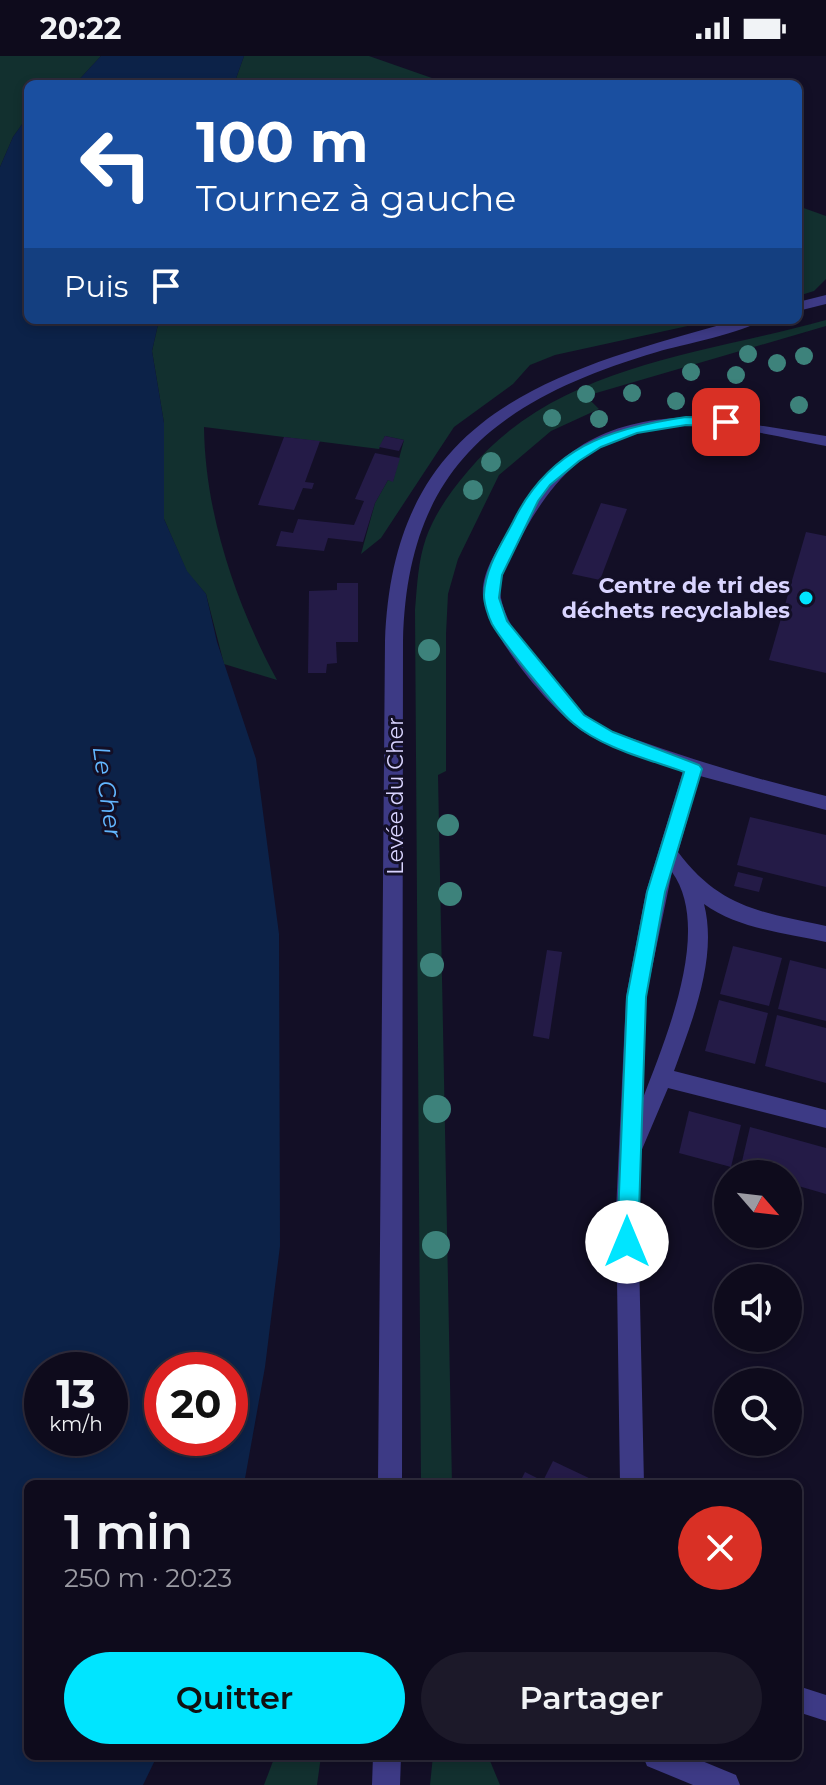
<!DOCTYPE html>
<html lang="fr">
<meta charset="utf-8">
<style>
body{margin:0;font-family:Montserrat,sans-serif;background:#1c1929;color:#f1f3f6;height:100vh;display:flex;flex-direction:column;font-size:30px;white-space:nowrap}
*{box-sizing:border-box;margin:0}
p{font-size:26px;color:#9b9ba3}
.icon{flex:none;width:44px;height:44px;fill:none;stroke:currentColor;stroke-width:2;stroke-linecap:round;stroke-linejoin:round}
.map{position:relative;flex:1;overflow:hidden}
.details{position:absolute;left:24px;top:1424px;width:778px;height:280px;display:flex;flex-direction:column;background:#0e0b1c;border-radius:12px;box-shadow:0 4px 12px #0003,0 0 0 2px #2e2b3b}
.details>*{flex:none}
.hud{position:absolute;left:24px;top:24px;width:778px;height:244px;border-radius:12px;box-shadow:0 4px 12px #0003,0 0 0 2px #2e2b3b;background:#1a4fa0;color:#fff;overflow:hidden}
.needle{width:52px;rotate:118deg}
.tools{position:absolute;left:714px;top:1104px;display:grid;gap:16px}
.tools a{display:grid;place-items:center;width:88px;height:88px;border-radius:50%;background:#0e0b1c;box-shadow:0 4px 12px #0003,0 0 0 2px #2e2b3b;font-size:40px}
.speed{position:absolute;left:24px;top:1296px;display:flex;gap:16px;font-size:40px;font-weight:700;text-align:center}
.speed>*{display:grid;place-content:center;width:104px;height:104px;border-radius:50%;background:#0e0b1c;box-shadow:0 4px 12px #0003,0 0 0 2px #2e2b3b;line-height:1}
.speed small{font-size:20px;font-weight:400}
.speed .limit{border:12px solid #d22;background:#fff;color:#111}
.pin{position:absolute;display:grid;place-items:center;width:68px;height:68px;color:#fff;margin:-34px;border-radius:16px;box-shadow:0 4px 12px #0006}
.me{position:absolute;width:88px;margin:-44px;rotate:0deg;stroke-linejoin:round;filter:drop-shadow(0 0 6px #0008)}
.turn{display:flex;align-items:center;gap:28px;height:168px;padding:0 40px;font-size:36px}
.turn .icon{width:104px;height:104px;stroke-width:2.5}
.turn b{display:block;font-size:56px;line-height:68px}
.then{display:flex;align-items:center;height:76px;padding:0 40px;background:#0003;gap:16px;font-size:30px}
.round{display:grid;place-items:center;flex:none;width:84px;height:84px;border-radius:42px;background:#1c1929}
.overview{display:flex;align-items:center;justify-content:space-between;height:136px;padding:0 40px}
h1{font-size:48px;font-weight:600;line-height:60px}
.action{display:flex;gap:16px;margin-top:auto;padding:16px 40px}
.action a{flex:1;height:92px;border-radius:48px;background:#00e5ff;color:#111;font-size:32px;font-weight:600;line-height:92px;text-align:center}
.action a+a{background:#1c1929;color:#f1f3f6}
.status{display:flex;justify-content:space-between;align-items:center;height:56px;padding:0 40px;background:#0e0b1c;direction:ltr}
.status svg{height:22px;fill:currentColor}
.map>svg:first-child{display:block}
.green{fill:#12302f}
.water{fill:#0c2248;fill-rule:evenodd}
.building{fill:#241b47}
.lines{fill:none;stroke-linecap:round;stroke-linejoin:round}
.minor{fill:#3d3a85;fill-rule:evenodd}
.tree{fill:#3d827b}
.route{fill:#00e5ff;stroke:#0095a6;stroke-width:2}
.poi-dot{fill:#00e5ff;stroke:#130f26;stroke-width:3}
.labels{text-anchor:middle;stroke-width:6;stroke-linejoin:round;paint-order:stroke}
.poi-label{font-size:22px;font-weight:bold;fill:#d9d4ff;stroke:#130f26;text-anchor:end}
.street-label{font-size:22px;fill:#d9d4ff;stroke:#130f26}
.water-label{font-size:24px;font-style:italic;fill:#62b6ff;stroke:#130f26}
</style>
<div class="status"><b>20:22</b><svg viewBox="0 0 49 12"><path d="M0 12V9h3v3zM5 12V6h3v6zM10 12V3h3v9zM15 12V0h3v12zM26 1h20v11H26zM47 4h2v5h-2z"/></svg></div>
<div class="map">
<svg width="826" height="1729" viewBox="0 0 826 1729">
<rect width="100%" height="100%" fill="#130f26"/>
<g class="green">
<polygon points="0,0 101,0 75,28 28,28 28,60 13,81 0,111"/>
<polygon points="244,0 369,0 449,28 234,28"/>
<polygon points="798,150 826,160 826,223 814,235 798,240"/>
<path d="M 159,264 L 715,264 L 555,299 L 530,309 L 513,328 L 454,371 L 381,482 L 361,498 L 375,447 L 388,424 L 393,425 L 404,384 L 385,380 L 379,393 L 204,371 C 205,458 236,548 277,624 L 224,608 L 206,538 L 187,516 L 164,463 L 164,367 L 152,295 Z"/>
<path d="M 826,264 L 826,270 L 586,340 L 599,353 L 551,375 L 499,419 L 458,503 L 448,538 L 446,578 L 446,715 L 438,719 L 452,1428 L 421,1428 L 415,554 C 417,530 418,505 426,482 C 435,457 451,435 468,415 C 557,308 701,299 826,264 Z"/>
<polygon points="275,1700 321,1700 317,1729 264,1729"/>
<polygon points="433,1700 488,1700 500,1729 430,1729"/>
</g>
<g class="water">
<polygon points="101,0 244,0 234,28 75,28"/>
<path d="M 28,60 L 28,264 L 159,264 L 152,295 L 164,367 L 164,463 L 187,515 L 206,538 L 217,586 L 256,703 L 279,878 L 280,1190 L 265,1311 L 244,1428 L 28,1428 L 28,1700 L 157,1700 L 143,1729 L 0,1729 L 0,111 L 13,81 ZM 42,1314 L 110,1314 L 110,1382 L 42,1382 ZM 162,1314 L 230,1314 L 230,1382 L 162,1382 Z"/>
</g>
<g class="building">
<polygon points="385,380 404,384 399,395 379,391"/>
<polygon points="284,381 320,385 305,426 314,427 312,433 303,432 294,454 258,449"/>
<polygon points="375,397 400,402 393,426 388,424 375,447 363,486 328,482 324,495 276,490 281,475 293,477 298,463 354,469 364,445 355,443"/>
<polygon points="601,447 627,453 600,524 572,518"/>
<polygon points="806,476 826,480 826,617 769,604"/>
<polygon points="337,527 358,527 358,586 336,586 337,607 327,608 326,617 308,617 309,535 337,534"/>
<polygon points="750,761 826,779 826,831 737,809"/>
<polygon points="738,816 763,822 759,836 734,830"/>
<polygon points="733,890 782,902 769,950 720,938"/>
<polygon points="547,894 562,896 549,983 533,980"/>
<polygon points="790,904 826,913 826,965 778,953"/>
<polygon points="719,944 768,957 755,1008 705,995"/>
<polygon points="777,959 826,972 826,1027 765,1010"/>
<polygon points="689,1055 741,1069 731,1111 679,1097"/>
<polygon points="750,1071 826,1092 826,1138 788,1127 788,1118 755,1118 740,1114"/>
<polygon points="553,1405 591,1423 588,1428 519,1428 525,1416 543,1425"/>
</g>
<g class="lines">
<g class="minor">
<polygon points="826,239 826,248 798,255 798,246"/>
<path d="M 738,264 L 761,264 C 747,276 680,289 657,296 C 499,343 407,410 403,585 L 402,1428 L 378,1428 L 385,585 C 393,356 550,316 738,264 Z"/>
<path d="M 706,361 L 826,380 L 826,390 C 765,378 696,359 634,377 C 575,395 543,438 516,491 C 508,506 497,525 501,542 C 508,581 564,645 595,666 C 610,677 629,681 646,687 C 705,708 765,725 826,740 L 826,754 L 700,720 L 678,796 C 720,852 761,856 826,870 L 826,886 C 786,877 738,873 704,848 C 718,902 692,965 674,1015 L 826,1054 L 826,1072 L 668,1032 L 640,1098 L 638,1155 L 644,1428 L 620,1428 L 616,1155 L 626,941 L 646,836 L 683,715 C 652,704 615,695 587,678 C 554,659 487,578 483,540 C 481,518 496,496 506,478 C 551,391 609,360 706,361 ZM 672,816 C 713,873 665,984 643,1042 L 646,941 Z"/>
<polygon points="798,1630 826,1639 826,1665 798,1656"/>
<polygon points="373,1700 401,1700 400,1729 372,1729"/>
<polygon points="643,1700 690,1700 736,1719 740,1729 693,1729 647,1710"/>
</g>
</g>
<g class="tree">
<circle cx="748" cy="298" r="9"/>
<circle cx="804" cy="300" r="9"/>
<circle cx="777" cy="307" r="9"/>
<circle cx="691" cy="316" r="9"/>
<circle cx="736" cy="319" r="9"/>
<circle cx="632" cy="337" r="9"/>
<circle cx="586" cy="338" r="9"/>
<circle cx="676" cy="345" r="9"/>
<circle cx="799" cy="349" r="9"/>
<circle cx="705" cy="353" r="9"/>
<circle cx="552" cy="362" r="9"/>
<circle cx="599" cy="363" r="9"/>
<circle cx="491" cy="406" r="10"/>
<circle cx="473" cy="434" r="10"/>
<circle cx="429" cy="594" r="11"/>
<circle cx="448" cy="769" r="11"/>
<circle cx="450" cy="838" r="12"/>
<circle cx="432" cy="909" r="12"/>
<circle cx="437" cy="1053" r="14"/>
<circle cx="436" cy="1189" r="14"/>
</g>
<path class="route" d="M 686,361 L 726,362 L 733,366 L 726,371 L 686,369 L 637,377 L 601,391 L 579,405 L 550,429 L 538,445 L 502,519 L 499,542 L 507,565 L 584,659 L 613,676 L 699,709 L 702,713 L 665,836 L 646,941 L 638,1186 L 635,1192 L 627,1195 L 620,1192 L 617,1186 L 627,941 L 647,836 L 684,716 C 648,703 602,692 573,667 C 558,655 501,584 492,568 C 488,560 484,547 484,539 C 485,512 501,489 513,466 C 549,392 609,372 686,361 Z"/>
<circle class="poi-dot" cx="806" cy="542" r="8"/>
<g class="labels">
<g class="poi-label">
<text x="790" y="537">Centre de tri des<tspan x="790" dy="25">déchets recyclables</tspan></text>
</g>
<g class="street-label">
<text transform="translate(395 740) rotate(-90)" y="8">Levée du Cher</text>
</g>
<g class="water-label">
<text transform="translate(107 736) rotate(82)" y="8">Le Cher</text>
</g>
</g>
</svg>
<div class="tools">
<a><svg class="needle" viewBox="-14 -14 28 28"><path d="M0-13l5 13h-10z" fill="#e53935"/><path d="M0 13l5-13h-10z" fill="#9b9ba3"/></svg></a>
<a><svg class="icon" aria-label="sound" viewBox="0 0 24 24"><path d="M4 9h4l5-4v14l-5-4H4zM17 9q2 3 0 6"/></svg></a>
<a><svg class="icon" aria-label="search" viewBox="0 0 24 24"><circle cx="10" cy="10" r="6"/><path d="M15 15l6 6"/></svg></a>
</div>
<div class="speed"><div>13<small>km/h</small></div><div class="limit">20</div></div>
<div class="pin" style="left:726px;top:366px;background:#d93025"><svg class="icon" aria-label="arrive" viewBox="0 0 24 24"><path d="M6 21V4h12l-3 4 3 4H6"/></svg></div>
<svg class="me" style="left:627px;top:1186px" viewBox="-20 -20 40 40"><circle r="19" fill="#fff"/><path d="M0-13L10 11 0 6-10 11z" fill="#00e5ff"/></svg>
<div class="hud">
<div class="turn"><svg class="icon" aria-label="left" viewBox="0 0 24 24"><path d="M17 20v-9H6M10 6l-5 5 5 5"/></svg><div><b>100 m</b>Tournez à gauche</div></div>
<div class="then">Puis<svg class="icon" aria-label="arrive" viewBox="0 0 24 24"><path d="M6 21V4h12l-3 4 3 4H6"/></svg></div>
</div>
<section class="details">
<div class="overview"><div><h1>1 min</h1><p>250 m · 20:23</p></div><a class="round" style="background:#d93025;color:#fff"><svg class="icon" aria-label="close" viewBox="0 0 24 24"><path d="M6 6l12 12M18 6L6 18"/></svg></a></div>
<div class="action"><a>Quitter</a><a>Partager</a></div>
</section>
</div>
